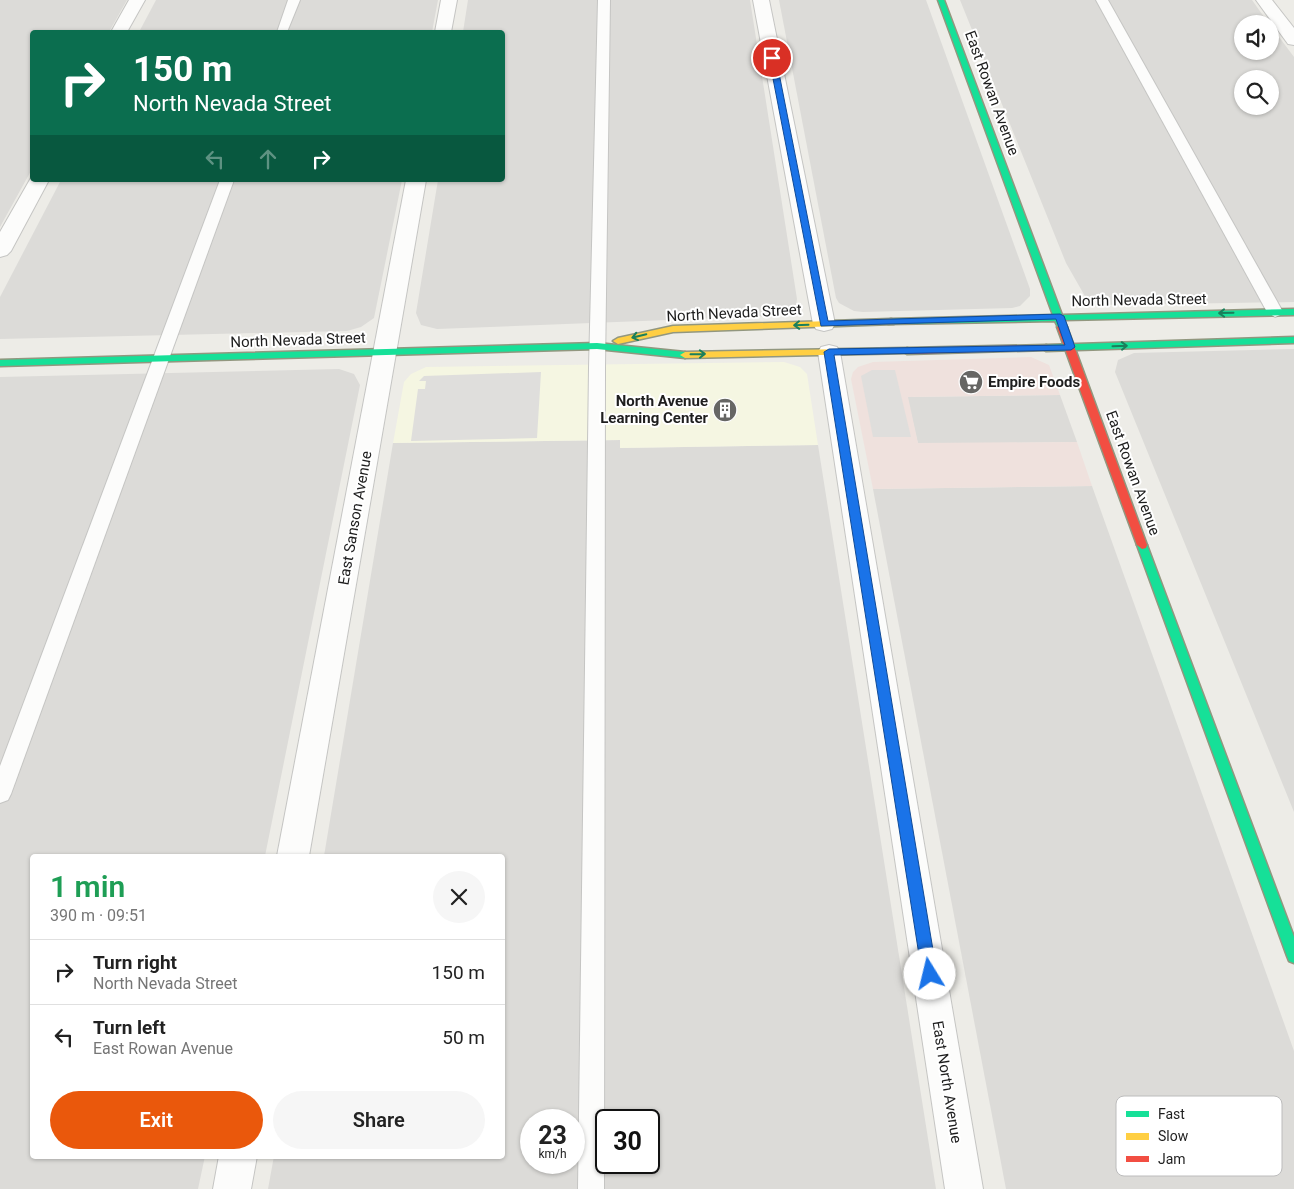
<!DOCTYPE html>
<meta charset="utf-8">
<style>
body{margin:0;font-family:Roboto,sans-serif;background:#f6f6f6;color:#222;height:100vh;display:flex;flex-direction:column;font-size:19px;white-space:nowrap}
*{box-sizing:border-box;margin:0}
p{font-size:16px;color:#767676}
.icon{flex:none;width:28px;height:28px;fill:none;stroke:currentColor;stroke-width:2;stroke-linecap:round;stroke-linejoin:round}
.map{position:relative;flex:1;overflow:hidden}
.side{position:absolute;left:30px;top:854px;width:475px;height:305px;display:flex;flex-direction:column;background:#fff;border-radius:5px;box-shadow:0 1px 4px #0004}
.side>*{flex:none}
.hud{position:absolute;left:30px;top:30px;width:475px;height:152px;border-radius:5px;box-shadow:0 1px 4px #0004;background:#0b6e4f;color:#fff;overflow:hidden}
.buttons{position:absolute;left:1234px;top:15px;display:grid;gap:10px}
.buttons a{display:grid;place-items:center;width:45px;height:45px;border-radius:50%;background:#fff;box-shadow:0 1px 4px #0004;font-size:25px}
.speed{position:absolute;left:520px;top:1109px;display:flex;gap:10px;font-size:25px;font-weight:700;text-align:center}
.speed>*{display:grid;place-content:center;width:65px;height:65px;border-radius:50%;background:#fff;box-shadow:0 1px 4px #0004;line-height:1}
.speed small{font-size:12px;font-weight:400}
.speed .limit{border:2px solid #111;border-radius:8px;background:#fff;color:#111}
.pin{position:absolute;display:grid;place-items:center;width:42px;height:42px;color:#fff;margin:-21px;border:2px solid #fff;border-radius:50%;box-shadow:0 1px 5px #0007}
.me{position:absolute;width:55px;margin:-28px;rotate:351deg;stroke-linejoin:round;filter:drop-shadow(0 0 4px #0008)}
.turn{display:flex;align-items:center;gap:18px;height:105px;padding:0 20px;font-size:22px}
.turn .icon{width:65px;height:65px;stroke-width:2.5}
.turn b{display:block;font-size:35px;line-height:42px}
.lanes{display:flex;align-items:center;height:48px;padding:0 20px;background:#0003;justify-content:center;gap:25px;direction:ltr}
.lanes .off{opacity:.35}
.round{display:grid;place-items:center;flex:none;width:52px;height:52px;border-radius:26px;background:#f6f6f6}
.headline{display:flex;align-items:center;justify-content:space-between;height:85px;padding:0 20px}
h1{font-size:30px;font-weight:600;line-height:38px;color:#1e9e55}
.button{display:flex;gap:10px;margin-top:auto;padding:10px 20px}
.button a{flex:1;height:58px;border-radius:30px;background:#ea580c;color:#fff;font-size:20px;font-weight:600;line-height:58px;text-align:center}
.button a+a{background:#f6f6f6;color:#222}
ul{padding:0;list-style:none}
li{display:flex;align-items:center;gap:15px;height:65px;padding:0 20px;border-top:1px solid #e0e0e0}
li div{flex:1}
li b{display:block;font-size:19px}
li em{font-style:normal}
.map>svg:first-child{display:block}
.residential{fill:#dcdbd8;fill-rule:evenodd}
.commercial{fill:#efe1dd}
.education{fill:#f5f6e2}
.parking{fill:#dfdedc}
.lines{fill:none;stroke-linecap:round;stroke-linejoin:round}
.lane-casing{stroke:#c5c5c3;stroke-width:2}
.street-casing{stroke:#c5c5c3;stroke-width:2}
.fast-casing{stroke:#92977f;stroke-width:3}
.slow-casing{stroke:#92977f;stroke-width:3}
.jam-casing{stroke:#92977f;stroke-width:3}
.lane{fill:#fcfcfb;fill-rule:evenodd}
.street{fill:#fcfcfb;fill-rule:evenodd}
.fast{fill:#16e098;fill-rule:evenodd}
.slow{fill:#ffcf43;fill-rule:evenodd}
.jam{fill:#f24e42;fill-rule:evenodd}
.oneway{stroke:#1a7f5b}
.route{fill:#1a73e8;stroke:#114b97}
.labels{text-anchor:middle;stroke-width:4;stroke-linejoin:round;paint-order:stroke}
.street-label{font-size:15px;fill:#1e1e1e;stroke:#fff}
.poi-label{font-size:15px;font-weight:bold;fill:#1e1e1e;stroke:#fff;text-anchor:start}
.key{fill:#fff;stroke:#bcbcbc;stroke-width:1}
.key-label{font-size:14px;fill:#1e1e1e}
</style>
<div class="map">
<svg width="1294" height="1189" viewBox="0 0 1294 1189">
<rect width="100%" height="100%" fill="#edece7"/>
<g class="residential">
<polygon points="0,0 127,0 109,32 32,32 32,169 0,227"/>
<polygon points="156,0 438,0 432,32 139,32"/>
<polygon points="468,0 750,0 797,299 796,305 783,315 773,316 437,329 421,325 416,313 438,180 502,180 502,32 463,32"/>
<polygon points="779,0 926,0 1030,289 1030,296 1020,306 1012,308 863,312 854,311 839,303 836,298"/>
<path d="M 960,0 L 1252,0 L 1269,24 L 1242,24 L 1242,51 L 1270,51 L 1270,25 L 1294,57 L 1294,302 L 1114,305 L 1100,304 L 1086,298 L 1066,263 ZM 1242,79 L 1270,79 L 1270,106 L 1242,106 Z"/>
<polygon points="61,180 402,180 374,318 361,327 347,331 0,339 0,297"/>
<polygon points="1294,349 1294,812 1115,372 1118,360 1134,353"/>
<polygon points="339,369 354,374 360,385 265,856 32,856 32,1156 205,1156 198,1189 0,1189 0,377"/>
<polygon points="1060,395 1077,442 918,444 907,397"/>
<path d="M 620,440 L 621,448 L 818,445 L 936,1189 L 268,1189 L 274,1156 L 502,1156 L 502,856 L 324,856 L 393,443 ZM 531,1120 L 574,1120 L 574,1162 L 531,1162 ZM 606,1120 L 649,1120 L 649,1162 L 606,1162 Z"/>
<polygon points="1092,486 1294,1051 1294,1189 1006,1189 873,489"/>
</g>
<polygon class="commercial" points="1031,357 1049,365 1060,395 908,397 918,443 1077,442 1092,486 873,489 851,379 853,372 858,367 873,362"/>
<polygon class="education" points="784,362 800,367 807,374 818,445 620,448 620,440 393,443 404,382 411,374 426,367"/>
<g class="parking">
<polygon points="872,370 895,370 911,437 873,437 861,376"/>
<polygon points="541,372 537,438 411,441 418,389 425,389 426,381 419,381 424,376"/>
</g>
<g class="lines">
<g class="lane-casing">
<g id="lane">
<polygon points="288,0 300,0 287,32 277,32"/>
<polygon points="598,0 610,0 605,368 604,1189 578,1189 589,368"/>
<polygon points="1096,0 1108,0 1283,312 1280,315 1275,317 1267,312"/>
<polygon points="220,180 234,180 11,794 8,800 0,803 0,766"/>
</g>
</g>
<g class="street-casing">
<g id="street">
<polygon points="129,0 145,0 127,32 111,32"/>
<polygon points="441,0 457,0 451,32 435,32"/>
<polygon points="753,0 769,0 835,324 832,329 824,331 816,329 813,324"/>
<polygon points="1256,0 1272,0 1294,28 1294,45 1288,44"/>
<polygon points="32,176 32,180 49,180 11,251 7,255 0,257 0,232"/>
<polygon points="406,180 426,180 309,856 277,856"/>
<polygon points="829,345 837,347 840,352 983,1189 945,1189 818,352 821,347"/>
<polygon points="219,1156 257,1156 251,1189 213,1189"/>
</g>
</g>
<g class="fast-casing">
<g id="fast">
<polygon points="938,0 944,0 1062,315 1294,309 1294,315 1064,320 1067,327 1062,330 1059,329 1055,321 888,324 888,320 891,319 1053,315"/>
<polygon points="1294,337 1294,343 1046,351 1041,348 1046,345"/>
<polygon points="597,343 685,352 690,355 685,358 597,349 0,366 0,360"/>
<polygon points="1142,541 1147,545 1294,937 1294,963 1289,961 1287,956 1137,545"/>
</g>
</g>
<g class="slow-casing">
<g id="slow">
<polygon points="891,319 894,320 894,324 673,332 618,344 613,341 618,338 673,326"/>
<polygon points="907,348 910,349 910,353 685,358 680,355 685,352"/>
</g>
</g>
<g class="jam-casing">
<g id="jam">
<polygon points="1062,324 1067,327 1147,545 1146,548 1142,549 1137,545 1057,327"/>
<polygon points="1046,345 1049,346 1049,350 907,354 902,351 907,348"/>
</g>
</g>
<use href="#lane" class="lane"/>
<use href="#street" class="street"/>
<use href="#fast" class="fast"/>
<use href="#slow" class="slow"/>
<use href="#jam" class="jam"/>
</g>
<defs><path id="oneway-shaft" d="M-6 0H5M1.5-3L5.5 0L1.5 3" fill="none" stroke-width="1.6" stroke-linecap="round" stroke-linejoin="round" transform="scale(1.25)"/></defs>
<g class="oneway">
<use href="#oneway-shaft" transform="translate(1226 313) rotate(179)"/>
<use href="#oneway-shaft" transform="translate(801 325) rotate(178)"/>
<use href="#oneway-shaft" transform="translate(639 336) rotate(167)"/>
<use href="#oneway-shaft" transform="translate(1120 346) rotate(-2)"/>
<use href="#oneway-shaft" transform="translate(698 354) rotate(-1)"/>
</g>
<polygon class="route" points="772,55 776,58 828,321 1060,314 1064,316 1075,347 1071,350 834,355 937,974 935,978 930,980 924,978 922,974 824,352 829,349 1065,345 1056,319 821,326 769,58"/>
<defs>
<g id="supermarket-disc" transform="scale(1.25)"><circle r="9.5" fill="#666664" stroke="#fff"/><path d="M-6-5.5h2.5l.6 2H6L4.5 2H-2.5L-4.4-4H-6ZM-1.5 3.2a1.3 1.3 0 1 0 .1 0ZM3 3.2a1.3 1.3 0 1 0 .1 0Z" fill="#fff"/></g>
<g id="building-disc" transform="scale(1.25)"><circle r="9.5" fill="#666664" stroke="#fff"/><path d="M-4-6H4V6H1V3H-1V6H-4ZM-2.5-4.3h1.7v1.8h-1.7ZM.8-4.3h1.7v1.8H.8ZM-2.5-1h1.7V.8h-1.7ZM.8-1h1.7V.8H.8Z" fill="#fff"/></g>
</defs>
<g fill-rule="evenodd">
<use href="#supermarket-disc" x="971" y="382"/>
<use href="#building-disc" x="725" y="410"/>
</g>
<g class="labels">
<g class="street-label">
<text transform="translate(992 93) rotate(70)" y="5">East Rowan Avenue</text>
<text transform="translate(1139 300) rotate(-1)" y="5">North Nevada Street</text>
<text transform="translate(734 313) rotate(-3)" y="5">North Nevada Street</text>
<text transform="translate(298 340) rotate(-2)" y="5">North Nevada Street</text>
<text transform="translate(1133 473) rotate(70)" y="5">East Rowan Avenue</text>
<text transform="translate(355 518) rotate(-80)" y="5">East Sanson Avenue</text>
<text transform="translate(947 1082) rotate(81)" y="5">East North Avenue</text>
</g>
<g class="poi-label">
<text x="988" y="387">Empire Foods</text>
<text x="708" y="406" text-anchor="end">North Avenue<tspan x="708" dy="17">Learning Center</tspan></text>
</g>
</g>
<rect x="1116" y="1096" width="166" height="80" rx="8" class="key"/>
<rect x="1126" y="1111" width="23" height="6" fill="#16e098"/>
<rect x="1126" y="1133" width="23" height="7" fill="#ffcf43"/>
<rect x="1126" y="1156" width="23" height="6" fill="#f24e42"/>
<g class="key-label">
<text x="1158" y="1119">Fast</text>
<text x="1158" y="1141">Slow</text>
<text x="1158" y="1164">Jam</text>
</g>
</svg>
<div class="buttons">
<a><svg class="icon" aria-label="sound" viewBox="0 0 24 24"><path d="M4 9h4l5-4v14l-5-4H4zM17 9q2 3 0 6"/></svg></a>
<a><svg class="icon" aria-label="search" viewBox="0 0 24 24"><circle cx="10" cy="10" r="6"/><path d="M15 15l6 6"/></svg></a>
</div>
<div class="speed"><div>23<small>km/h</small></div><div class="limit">30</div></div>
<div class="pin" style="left:772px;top:58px;background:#d93025"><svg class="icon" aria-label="arrive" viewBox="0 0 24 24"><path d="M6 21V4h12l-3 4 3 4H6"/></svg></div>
<svg class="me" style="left:930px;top:974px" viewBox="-20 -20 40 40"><circle r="19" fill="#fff"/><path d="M0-13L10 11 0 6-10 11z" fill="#1a73e8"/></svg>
<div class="hud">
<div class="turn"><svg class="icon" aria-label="right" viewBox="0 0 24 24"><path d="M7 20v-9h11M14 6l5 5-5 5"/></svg><div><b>150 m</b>North Nevada Street</div></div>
<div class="lanes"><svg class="icon off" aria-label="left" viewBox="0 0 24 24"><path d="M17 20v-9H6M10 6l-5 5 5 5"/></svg><svg class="icon off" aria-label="ahead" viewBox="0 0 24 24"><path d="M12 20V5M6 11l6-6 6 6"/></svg><svg class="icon" aria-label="right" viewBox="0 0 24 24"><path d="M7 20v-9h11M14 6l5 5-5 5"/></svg></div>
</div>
<section class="side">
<div class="headline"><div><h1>1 min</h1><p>390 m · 09:51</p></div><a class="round"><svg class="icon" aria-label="close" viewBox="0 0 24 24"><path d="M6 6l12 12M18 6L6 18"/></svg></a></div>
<ul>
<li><svg class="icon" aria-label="right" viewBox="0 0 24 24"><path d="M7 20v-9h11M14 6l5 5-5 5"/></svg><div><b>Turn right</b><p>North Nevada Street</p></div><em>150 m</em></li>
<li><svg class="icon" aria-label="left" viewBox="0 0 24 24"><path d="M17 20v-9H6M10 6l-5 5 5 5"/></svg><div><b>Turn left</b><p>East Rowan Avenue</p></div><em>50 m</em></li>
</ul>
<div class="button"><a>Exit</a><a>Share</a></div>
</section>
</div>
